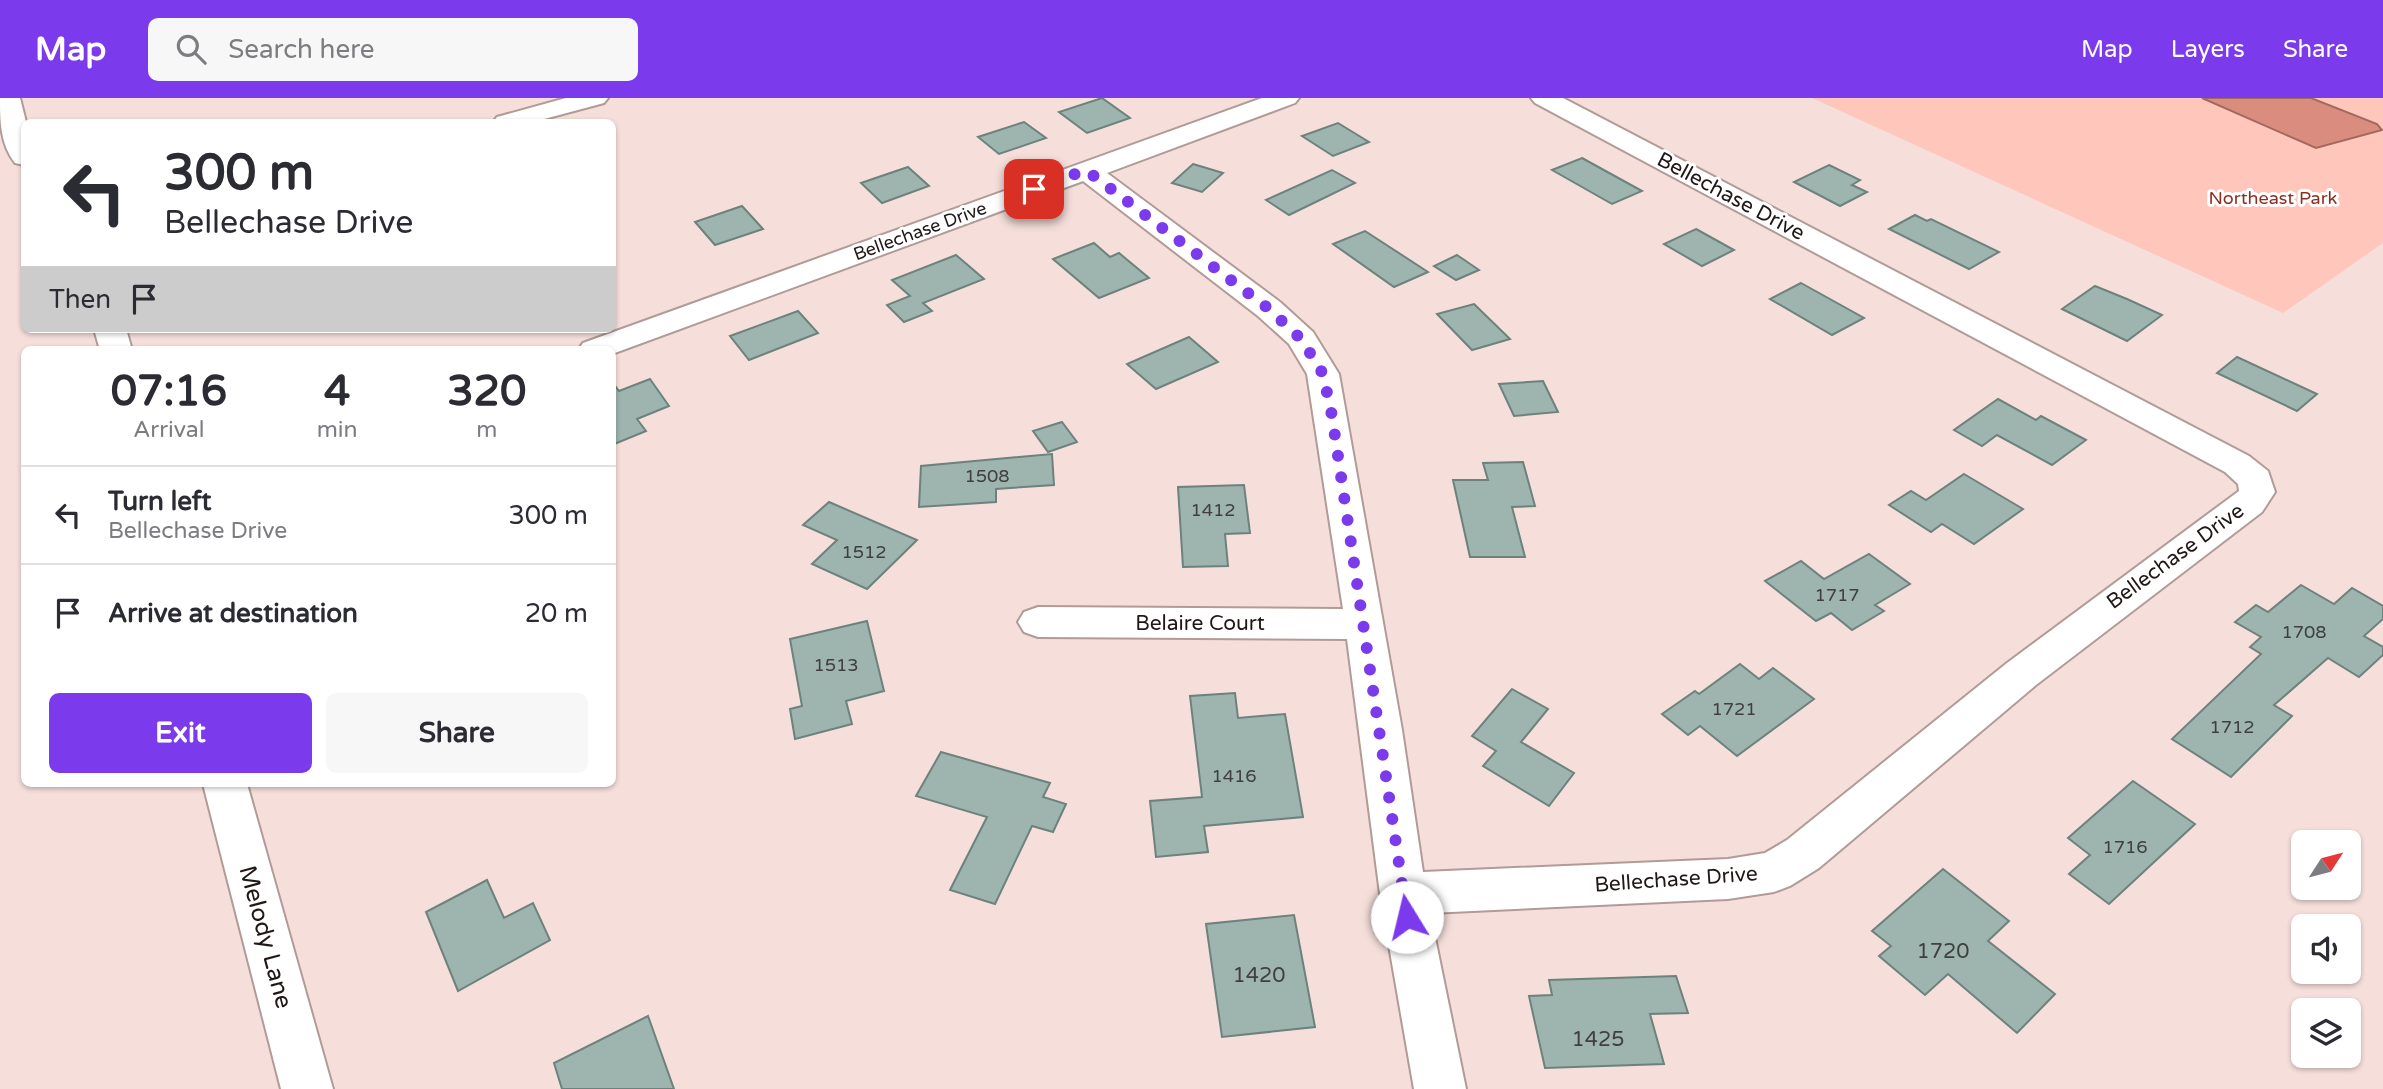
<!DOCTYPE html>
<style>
body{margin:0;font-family:"Varela Round",sans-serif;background:#f7f7f7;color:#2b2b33;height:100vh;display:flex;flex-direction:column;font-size:26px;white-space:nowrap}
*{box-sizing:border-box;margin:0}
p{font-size:23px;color:#7c7c81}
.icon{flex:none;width:38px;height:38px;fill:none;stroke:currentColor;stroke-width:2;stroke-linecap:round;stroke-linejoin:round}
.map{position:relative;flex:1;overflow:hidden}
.details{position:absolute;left:21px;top:248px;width:595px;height:441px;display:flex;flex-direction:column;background:#fff;border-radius:10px;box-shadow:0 2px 5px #0004}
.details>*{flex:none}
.guide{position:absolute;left:21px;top:21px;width:595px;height:214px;border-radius:10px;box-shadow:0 2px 5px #0004;background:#fff;color:#2b2b33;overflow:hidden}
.needle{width:46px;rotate:54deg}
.fabs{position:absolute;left:2291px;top:732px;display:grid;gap:14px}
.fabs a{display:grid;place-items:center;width:70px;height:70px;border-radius:10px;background:#fff;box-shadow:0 2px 5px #0004;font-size:35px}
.pin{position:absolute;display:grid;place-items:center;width:60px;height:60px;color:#fff;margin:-30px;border-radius:14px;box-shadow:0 4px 10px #0006}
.me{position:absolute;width:77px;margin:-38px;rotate:351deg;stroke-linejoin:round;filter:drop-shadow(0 0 5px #0008)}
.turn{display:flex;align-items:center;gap:24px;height:147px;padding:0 28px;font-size:32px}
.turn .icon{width:91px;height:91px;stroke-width:2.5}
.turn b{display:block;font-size:49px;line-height:60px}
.then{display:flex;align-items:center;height:66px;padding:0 28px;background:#0003;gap:14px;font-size:26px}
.eta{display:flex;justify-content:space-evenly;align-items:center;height:119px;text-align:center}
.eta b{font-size:42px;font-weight:700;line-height:49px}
.button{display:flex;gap:14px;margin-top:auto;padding:14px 28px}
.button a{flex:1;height:80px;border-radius:10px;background:#7c3aed;color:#fff;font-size:28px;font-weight:700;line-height:80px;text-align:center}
.button a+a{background:#f7f7f7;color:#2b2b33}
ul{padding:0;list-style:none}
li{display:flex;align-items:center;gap:21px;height:98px;padding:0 28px;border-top:2px solid #e1e1e2}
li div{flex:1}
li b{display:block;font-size:26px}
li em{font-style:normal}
header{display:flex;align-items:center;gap:42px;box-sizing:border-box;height:98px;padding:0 35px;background:#7c3aed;color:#fff}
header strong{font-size:33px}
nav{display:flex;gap:38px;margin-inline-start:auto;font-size:24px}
.search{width:490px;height:63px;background:#f7f7f7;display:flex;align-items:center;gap:18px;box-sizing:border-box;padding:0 24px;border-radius:10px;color:#7c7c81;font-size:26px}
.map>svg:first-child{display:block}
.green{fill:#ffc6bb}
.water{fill:#da8d7e;stroke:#a26a5f;stroke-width:2}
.building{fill:#9eb4ae;stroke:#6d827c;stroke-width:2}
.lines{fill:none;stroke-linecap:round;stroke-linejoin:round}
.minor-casing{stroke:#b09b97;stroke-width:4}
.minor{fill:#fff;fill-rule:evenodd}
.route{stroke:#7c3aed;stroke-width:12;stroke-dasharray:0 21.6}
.labels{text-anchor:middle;stroke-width:6;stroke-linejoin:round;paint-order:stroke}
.far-park-label{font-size:18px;fill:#8a2f21;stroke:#fff}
.far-street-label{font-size:18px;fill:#201817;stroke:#fff}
.number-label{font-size:18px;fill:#403f3d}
.street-label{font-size:21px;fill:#201817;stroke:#fff}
.near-number-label{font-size:21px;fill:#403f3d}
.near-street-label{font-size:24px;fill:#201817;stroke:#fff}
</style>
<header>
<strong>Map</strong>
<div class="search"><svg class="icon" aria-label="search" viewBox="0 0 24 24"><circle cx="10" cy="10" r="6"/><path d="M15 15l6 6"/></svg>Search here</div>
<nav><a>Map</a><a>Layers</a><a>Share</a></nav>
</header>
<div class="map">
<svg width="2383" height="991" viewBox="0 0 2383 991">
<rect width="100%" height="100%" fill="#f6dfdb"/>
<polygon class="green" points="1812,0 2383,0 2383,145 2283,215"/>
<polygon class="water" points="2202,0 2311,0 2377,26 2382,32 2316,50"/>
<g class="building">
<polygon points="1102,0 1130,20 1087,35 1059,14"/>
<polygon points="1024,24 1046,40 999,56 978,39"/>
<polygon points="1338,25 1369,44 1333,58 1302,38"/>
<polygon points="1582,60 1642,93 1612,106 1552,72"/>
<polygon points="1193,66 1223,75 1202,94 1172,85"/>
<polygon points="1829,67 1860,82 1852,87 1867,94 1840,108 1794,84"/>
<polygon points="908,69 929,88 882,105 861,85"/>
<polygon points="1332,72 1355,85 1289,117 1266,102"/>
<polygon points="742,108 763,131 715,147 695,124"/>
<polygon points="1915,117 1927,123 1931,121 1999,154 1969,171 1889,131"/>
<polygon points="1696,131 1734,152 1702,168 1664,146"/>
<polygon points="1365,133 1428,174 1394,189 1333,146"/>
<polygon points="1094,145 1110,159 1119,155 1149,180 1099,200 1053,161"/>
<polygon points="956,157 984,181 923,205 932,213 904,224 887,207 910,198 892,182"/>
<polygon points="1457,157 1479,172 1456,182 1434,168"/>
<polygon points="1801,185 1864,220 1832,237 1770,201"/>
<polygon points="2095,188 2127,201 2162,217 2127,243 2062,211"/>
<polygon points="1474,206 1510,241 1472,252 1437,216"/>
<polygon points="798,213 818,235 749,262 730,238"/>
<polygon points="1189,239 1218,264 1156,291 1127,266"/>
<polygon points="2237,259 2317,296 2297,313 2217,275"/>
<polygon points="650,281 669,308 637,321 646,333 612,347 612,284 619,293"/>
<polygon points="1543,283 1558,314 1514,318 1499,286"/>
<polygon points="1998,301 2036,322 2041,318 2086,342 2052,367 1997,337 1982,348 1954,332"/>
<polygon points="1062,324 1077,344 1048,354 1033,333"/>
<polygon points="1052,356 1054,387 996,391 996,404 919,409 921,368"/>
<polygon points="1523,364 1535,408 1512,409 1525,459 1470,459 1453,382 1488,382 1483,365"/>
<polygon points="1964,376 2023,411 1974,446 1942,426 1931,434 1889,407 1911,393 1926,402"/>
<polygon points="1244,387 1250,435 1225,436 1228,468 1183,469 1178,389"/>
<polygon points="829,404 917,442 867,491 812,466 837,442 803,427"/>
<polygon points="1869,456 1910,486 1875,507 1884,513 1852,532 1831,515 1816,523 1765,483 1801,463 1824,481"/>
<polygon points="2301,487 2334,506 2352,490 2383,508 2383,521 2364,538 2383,549 2383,557 2359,579 2328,560 2274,607 2292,618 2231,679 2172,641 2261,556 2250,549 2261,539 2235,524 2256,507 2268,514"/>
<polygon points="867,523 884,593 846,603 852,626 795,641 790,611 802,608 790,541"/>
<polygon points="1740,566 1759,581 1773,570 1814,601 1737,658 1700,628 1688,637 1662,616 1695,593 1699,596"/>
<polygon points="1512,591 1548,611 1521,644 1574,675 1549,708 1483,668 1496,653 1472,638"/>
<polygon points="1235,595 1238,620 1285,616 1303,719 1204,728 1208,754 1156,759 1150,703 1202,699 1190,598"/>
<polygon points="941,654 1050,685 1043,699 1066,706 1053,734 1032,728 995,806 950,792 987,719 916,698"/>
<polygon points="2133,683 2195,726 2109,806 2069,776 2090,757 2068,740"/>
<polygon points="1943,771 2009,823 1988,843 2055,896 2017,935 1948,876 1925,897 1879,858 1891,848 1872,833"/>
<polygon points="487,782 504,820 533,805 550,842 458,893 426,814"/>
<polygon points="1294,817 1315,929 1222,939 1206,826"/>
<polygon points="1676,878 1688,915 1650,916 1664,966 1545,970 1529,898 1552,897 1549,882"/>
<polygon points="648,918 674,991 562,991 554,965"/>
</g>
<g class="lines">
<g class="minor-casing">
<g id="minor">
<path d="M 0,0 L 20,0 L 26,24 L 24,67 L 15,65 C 0,46 0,22 0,0 Z"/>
<polygon points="566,0 608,0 604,5 533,24 493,24 497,19"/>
<polygon points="1262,0 1299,0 1295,5 1107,75 1280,204 1313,234 1339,276 1402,632 1423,774 1728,761 1765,755 1787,742 2007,565 2239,393 2238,386 2225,374 1535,5 1531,0 1563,0 2249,358 2268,373 2275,394 2262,414 2036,587 1819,770 1790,788 1774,794 1728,801 1430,815 1466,991 1414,991 1380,796 1347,541 1038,539 1024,534 1018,524 1024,514 1038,509 1343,511 1307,276 1289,246 1258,218 1083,83 612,256 612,252 578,252 583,245"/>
<polygon points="94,231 126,231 132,252 100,252"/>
<polygon points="203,686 247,686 333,991 281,991"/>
</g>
</g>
<use href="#minor" class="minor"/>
</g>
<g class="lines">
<polyline class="route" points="1034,91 1086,72 1269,211 1302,242 1323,276 1332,318 1407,819"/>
</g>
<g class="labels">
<g class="far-park-label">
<text x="2273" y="106">Northeast Park</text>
</g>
<g class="far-street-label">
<text transform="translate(920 133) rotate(-20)" y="6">Bellechase Drive</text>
</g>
<g class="number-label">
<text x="987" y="384">1508</text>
<text x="1213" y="418">1412</text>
<text x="864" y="460">1512</text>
<text x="1837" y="503">1717</text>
<text x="2304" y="540">1708</text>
<text x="836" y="573">1513</text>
<text x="1734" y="617">1721</text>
<text x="2232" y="635">1712</text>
<text x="1234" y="684">1416</text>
<text x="2125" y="755">1716</text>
</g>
<g class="street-label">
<text transform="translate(1731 98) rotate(28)" y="7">Bellechase Drive</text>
<text transform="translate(2175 458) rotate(-36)" y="7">Bellechase Drive</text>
<text x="1200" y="532">Belaire Court</text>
<text transform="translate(1676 781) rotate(-4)" y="7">Bellechase Drive</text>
</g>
<g class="near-number-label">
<text x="1943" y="860">1720</text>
<text x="1259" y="884">1420</text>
<text x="1598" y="948">1425</text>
</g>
<g class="near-street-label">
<text transform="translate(266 839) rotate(75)" y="8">Melody Lane</text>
</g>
</g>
</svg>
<div class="fabs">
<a><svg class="needle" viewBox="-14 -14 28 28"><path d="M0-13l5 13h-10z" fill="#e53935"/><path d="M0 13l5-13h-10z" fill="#7c7c81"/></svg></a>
<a><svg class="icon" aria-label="sound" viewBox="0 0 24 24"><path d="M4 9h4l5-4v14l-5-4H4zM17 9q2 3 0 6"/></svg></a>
<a><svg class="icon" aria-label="layers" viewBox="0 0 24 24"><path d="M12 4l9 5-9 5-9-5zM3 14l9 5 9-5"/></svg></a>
</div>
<div class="pin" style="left:1034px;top:91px;background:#d93025"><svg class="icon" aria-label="arrive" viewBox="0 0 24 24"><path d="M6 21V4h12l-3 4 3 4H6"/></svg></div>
<svg class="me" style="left:1407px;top:819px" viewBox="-20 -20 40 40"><circle r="19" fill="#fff"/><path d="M0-13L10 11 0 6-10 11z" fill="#7c3aed"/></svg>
<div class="guide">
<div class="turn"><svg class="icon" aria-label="left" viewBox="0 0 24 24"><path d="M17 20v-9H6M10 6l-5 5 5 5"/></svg><div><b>300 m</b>Bellechase Drive</div></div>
<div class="then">Then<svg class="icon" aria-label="arrive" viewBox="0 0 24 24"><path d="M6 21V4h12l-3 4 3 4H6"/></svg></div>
</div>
<section class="details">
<div class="eta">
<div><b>07:16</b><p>Arrival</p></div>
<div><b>4</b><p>min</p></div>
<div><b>320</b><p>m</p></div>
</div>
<ul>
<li><svg class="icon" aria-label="left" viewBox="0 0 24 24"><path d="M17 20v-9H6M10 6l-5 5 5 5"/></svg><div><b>Turn left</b><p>Bellechase Drive</p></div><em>300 m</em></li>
<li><svg class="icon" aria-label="arrive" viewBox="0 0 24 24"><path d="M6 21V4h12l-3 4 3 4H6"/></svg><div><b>Arrive at destination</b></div><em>20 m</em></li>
</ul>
<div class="button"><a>Exit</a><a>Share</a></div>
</section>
</div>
